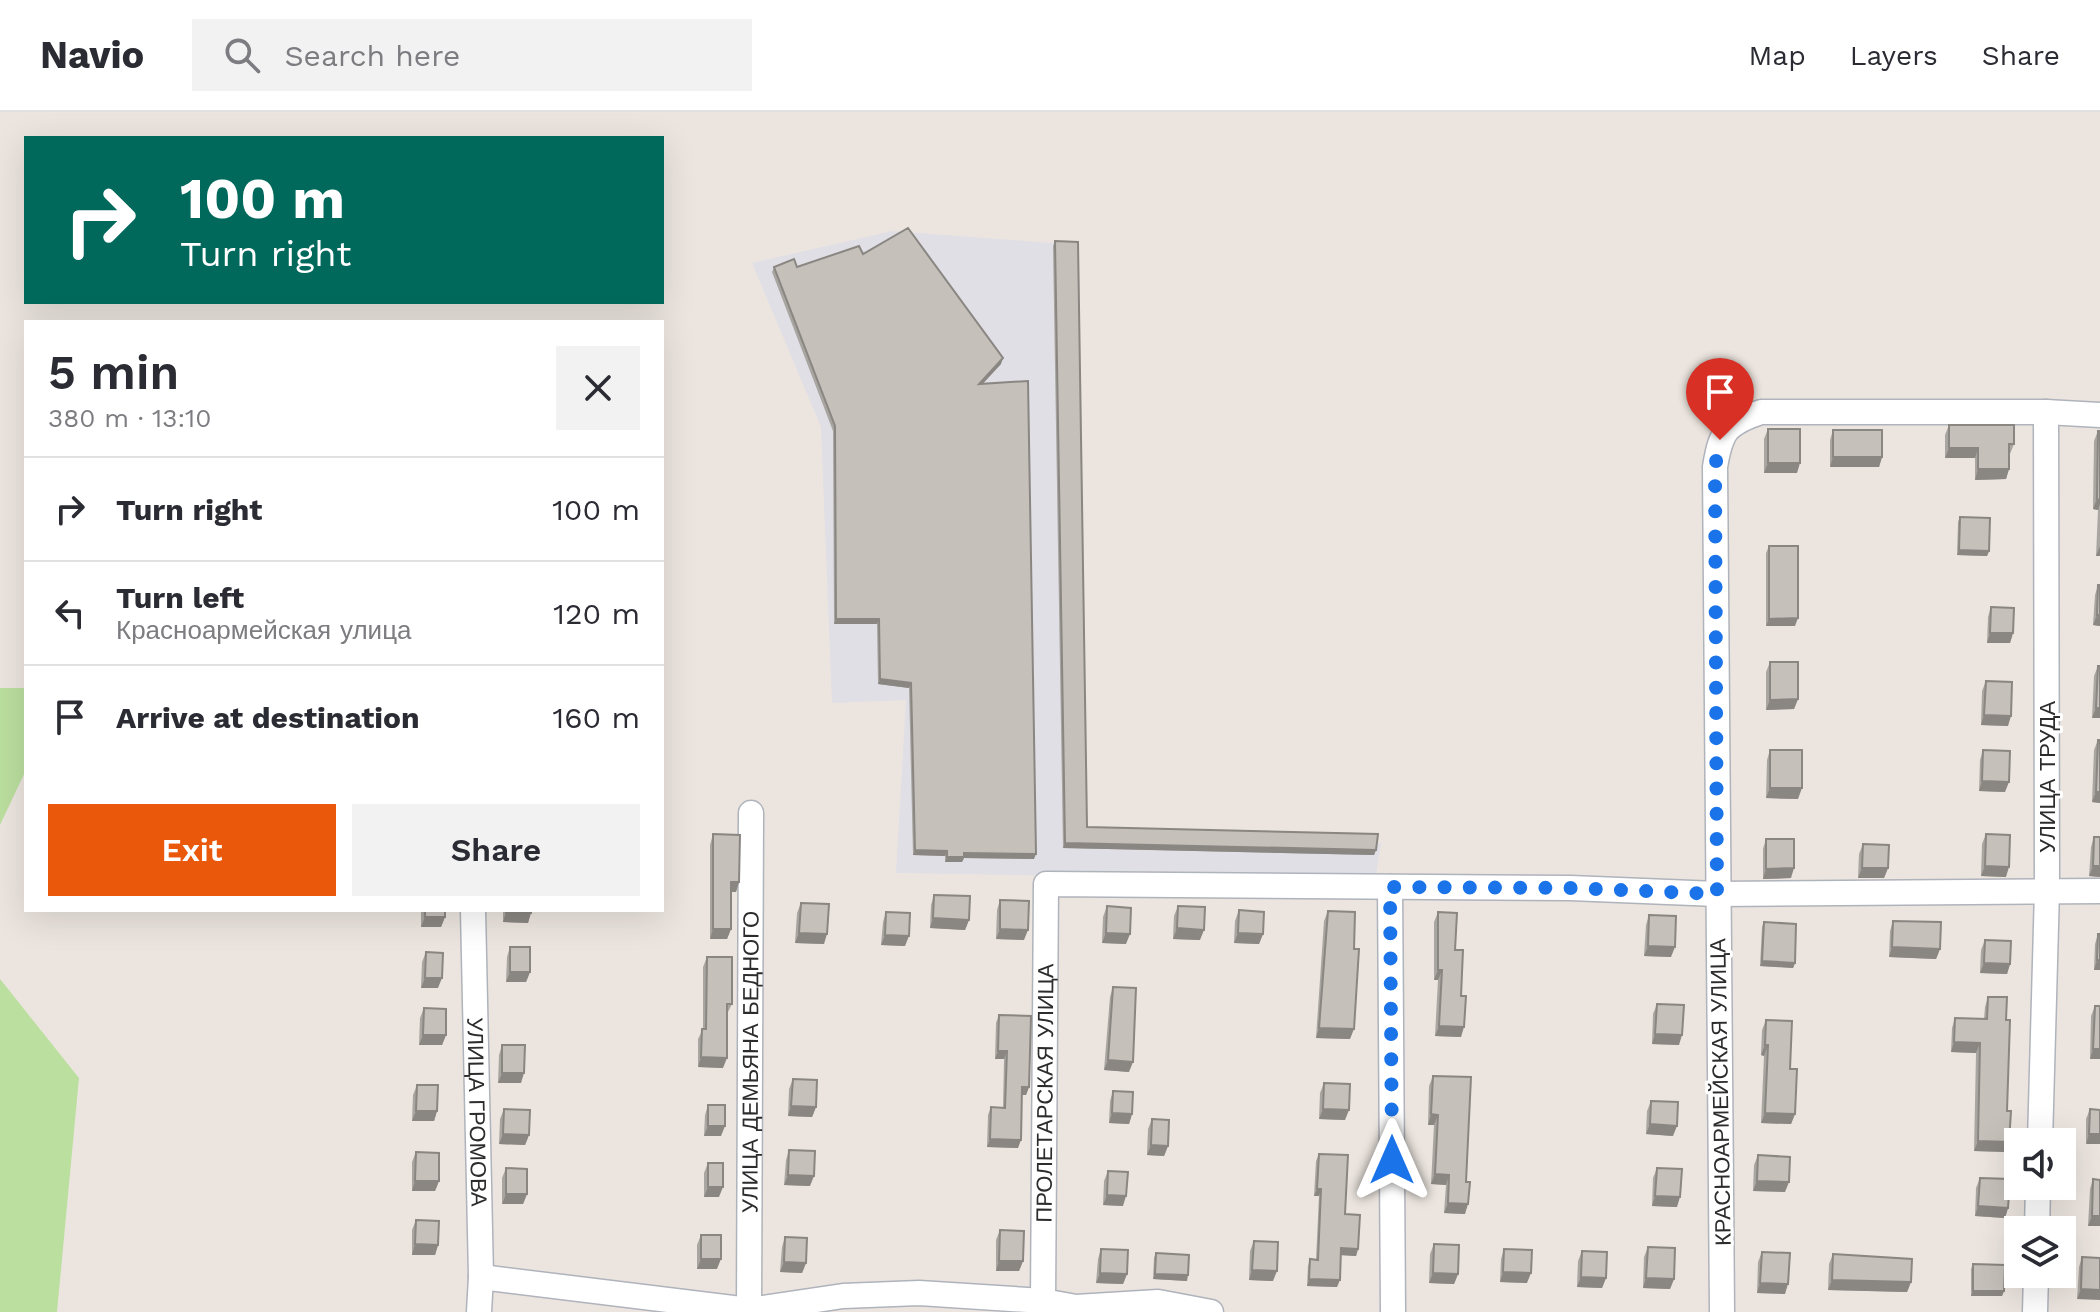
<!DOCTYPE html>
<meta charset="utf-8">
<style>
body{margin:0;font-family:"Work Sans",sans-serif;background:#f2f2f3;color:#2b2b33;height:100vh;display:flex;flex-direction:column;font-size:30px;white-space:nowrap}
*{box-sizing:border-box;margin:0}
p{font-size:26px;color:#7c7c81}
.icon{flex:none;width:44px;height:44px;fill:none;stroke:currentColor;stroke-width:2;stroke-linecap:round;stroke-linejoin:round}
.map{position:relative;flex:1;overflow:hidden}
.details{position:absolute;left:24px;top:208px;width:640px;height:592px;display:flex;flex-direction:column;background:#fff;border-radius:0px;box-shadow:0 8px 32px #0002}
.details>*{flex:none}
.top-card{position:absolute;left:24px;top:24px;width:640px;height:168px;border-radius:0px;box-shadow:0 8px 32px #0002;background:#00695c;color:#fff;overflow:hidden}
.tools{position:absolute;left:2004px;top:1016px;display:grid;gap:16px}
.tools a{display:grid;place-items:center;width:72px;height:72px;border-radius:0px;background:#fff;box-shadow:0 8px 32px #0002;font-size:40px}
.pin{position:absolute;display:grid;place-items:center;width:68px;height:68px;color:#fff;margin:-82px -34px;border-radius:50% 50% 50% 0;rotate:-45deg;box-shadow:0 0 8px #0007}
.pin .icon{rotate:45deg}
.me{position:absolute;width:88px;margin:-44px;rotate:0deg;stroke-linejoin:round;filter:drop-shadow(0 0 6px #0008)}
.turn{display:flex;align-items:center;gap:28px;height:168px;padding:0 24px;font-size:36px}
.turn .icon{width:104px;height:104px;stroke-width:2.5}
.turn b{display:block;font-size:56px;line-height:68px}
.round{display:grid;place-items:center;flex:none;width:84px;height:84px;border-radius:0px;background:#f2f2f3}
.head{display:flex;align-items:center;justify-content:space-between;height:136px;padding:0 24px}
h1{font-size:48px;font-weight:600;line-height:60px}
.action{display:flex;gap:16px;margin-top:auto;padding:16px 24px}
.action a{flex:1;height:92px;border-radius:0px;background:#ea580c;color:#fff;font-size:32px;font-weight:600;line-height:92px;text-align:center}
.action a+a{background:#f2f2f3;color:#2b2b33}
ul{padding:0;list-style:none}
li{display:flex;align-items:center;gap:24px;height:104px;padding:0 24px;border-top:2px solid #e1e1e2}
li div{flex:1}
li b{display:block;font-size:30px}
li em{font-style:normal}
header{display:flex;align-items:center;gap:48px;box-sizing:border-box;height:112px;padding:0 40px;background:#fff;border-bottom:2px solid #e1e1e2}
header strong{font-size:38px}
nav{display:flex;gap:44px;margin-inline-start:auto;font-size:28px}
.search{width:560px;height:72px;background:#f2f2f3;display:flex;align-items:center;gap:20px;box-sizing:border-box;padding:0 28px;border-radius:0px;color:#7c7c81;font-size:30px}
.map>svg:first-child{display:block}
.industrial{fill:#e0dfe6}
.green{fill:#bbdf9f}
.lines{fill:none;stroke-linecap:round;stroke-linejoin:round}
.minor-casing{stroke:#afb3bb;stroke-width:27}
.minor{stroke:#fff;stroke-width:24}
.wall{fill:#a9a5a0}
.shaded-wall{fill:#8a8682}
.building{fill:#c5c0ba;stroke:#8a8682;stroke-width:2}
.route{stroke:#1a73e8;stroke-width:14;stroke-dasharray:0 25.2}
.labels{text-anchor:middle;stroke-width:6;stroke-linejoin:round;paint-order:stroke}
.street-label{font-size:22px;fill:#2c2c2c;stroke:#fff}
</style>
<header>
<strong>Navio</strong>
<div class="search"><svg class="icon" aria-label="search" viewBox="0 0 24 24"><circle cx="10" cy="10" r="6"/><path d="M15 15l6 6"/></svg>Search here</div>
<nav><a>Map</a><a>Layers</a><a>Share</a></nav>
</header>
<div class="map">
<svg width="2100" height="1200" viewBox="0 0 2100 1200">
<rect width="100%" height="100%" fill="#ece5df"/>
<polygon class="industrial" points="892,119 1078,133 1079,730 1381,731 1375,769 896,761 906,588 832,591 821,315 752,151"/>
<g class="green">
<polygon points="0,576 26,576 26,658 0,713"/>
<polygon points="0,867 79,966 57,1200 0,1200"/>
</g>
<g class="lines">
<g class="minor-casing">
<g id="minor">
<polyline points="1390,775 1393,1200"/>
<path id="s1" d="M 473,798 L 481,1165 L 479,1200"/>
<polyline points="2040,1030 2047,778 2046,300"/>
<polyline points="2037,1118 2038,1074"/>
<polyline points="481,1165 749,1198 843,1184 919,1181 1043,1189 1076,1195 1158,1190 1211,1200"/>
<path id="s2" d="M 1043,1189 L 1046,772 L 1570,776 L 1717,782 L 2100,779"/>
<path id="s3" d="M 749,1200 L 751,701"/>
<path d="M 1722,1200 L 1715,355 C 1721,319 1726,312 1761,300 L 2046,300 L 2100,303"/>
<polyline points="2035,1200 2036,1162"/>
</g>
</g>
<use href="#minor" class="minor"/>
</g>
<g class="wall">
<polygon points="1055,129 1087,715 1376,738 1374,743 1063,736 1053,134"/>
<polygon points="863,142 1001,252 982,272 1034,747 964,746 962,750 945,750 945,744 913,743 909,576 878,572 877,512 834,512 833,319 772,160 774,155 797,155"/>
<polygon points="1949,313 2014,332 2010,342 2009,357 2006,367 1975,368 1975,346 1945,346 1945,323"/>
<polygon points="1768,317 1797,361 1764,361 1764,327"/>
<polygon points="1833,318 1882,345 1879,355 1830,355 1830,328"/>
<polygon points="2098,319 2100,319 2100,444 2096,444 2098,398 2093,397 2094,329"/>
<polygon points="1960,405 1989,439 1987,444 1957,443 1958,410"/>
<polygon points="1769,434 1795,514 1766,514 1766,441"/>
<polygon points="2098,473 2100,514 2093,513 2095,483"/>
<polygon points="1991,495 2013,521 2010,531 1987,531 1988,505"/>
<polygon points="1770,550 1798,587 1794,597 1766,598 1766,560"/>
<polygon points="2098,554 2100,554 2100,606 2092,606 2094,564"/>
<polygon points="1986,569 2008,614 1981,613 1982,579"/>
<polygon points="2098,628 2100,628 2100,691 2092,690 2094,638"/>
<polygon points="1770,638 1798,687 1766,686 1767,648"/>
<polygon points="1983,638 2005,680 1979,679 1980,648"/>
<polygon points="713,722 739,770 736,780 731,780 731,817 727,827 710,827 710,733"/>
<polygon points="1986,722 2006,765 1981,764 1982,732"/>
<polygon points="2094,725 2100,725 2100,765 2089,764 2091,735"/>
<polygon points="1766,727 1791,766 1763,767 1763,737"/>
<polygon points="1863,732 1888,756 1884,766 1858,766 1859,742"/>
<polygon points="934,783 969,808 965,818 930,816 931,793"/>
<polygon points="1000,788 1024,828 996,827 997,798"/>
<polygon points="801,791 824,832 795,831 797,801"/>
<polygon points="1107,794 1126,832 1102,831 1103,805"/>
<polygon points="1178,794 1200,828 1173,827 1174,804"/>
<polygon points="421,798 445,798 445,805 441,815 421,815"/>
<polygon points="503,798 531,798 528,811 503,810"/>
<polygon points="1239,798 1263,822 1259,832 1234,831 1235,809"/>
<polygon points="1328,799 1350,927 1316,926 1324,809"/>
<polygon points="886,800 905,834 881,833 883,810"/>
<polygon points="1438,800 1455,838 1461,925 1435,924 1438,868 1434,868 1434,810"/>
<polygon points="1649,803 1671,845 1644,844 1646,813"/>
<polygon points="1893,809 1940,837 1936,847 1889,845 1890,819"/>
<polygon points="1764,810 1795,851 1793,856 1760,854 1762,815"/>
<polygon points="2098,822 2100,858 2094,858 2095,832"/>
<polygon points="1985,828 2010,852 2007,862 1980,861 1981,838"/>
<polygon points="510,835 530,860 526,870 506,870 507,845"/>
<polygon points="426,840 438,876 421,876 422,850"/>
<polygon points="707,845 732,892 727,902 723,956 698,955 698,927 703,917 703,855"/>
<polygon points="1113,875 1129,960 1104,958 1110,885"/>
<polygon points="1988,885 2006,908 2006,1040 1974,1039 1976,941 1951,940 1952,916 1955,906 1984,907 1985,895"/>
<polygon points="1657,892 1679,933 1652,932 1653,902"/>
<polygon points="2095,894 2100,947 2090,947 2091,904"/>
<polygon points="424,896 446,923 442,933 419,933 420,906"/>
<polygon points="999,903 1029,975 1026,983 1022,983 1018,1036 987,1035 988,1003 991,995 1003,995 1004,947 995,947 996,911"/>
<polygon points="1766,908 1790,957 1795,1002 1791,1012 1761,1011 1764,944 1761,943 1762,918"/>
<polygon points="502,933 521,971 498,971 499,943"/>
<polygon points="1433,964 1465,1102 1444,1101 1446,1073 1431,1072 1434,1013 1428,1013 1429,974"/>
<polygon points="793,967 816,995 812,1005 788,1004 789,977"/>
<polygon points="1324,971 1345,1008 1319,1007 1320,981"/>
<polygon points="417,973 437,999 434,1009 412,1009 413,983"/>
<polygon points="1113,979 1132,1002 1129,1012 1109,1011 1110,989"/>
<polygon points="1651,989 1673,1024 1646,1022 1647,999"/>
<polygon points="708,993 721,1024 704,1024 705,1003"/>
<polygon points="504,997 529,1023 525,1033 499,1032 500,1007"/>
<polygon points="2090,997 2100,998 2086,1032 2086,1007"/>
<polygon points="1152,1007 1168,1034 1164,1044 1147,1043 1148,1017"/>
<polygon points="789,1038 810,1074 784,1073 786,1048"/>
<polygon points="416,1040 439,1069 435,1079 412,1079 412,1050"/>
<polygon points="1319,1042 1345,1102 1358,1137 1356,1144 1341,1143 1337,1175 1307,1174 1308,1154 1310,1147 1316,1148 1319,1084 1314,1084 1316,1049"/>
<polygon points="1758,1043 1785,1080 1753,1079 1754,1053"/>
<polygon points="708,1051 719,1085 704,1085 704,1061"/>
<polygon points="506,1056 527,1082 523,1092 502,1092 502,1066"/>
<polygon points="1657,1056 1677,1095 1652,1094 1653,1066"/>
<polygon points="1108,1059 1123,1094 1103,1093 1104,1069"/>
<polygon points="1980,1066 2008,1096 2005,1106 1975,1104 1976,1076"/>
<polygon points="2093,1067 2100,1068 2100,1114 2088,1114 2090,1077"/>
<polygon points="416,1108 438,1133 435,1143 412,1143 412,1118"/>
<polygon points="1000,1118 1023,1149 1019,1159 996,1159 996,1128"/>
<polygon points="701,1123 717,1157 697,1157 697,1133"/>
<polygon points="785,1125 806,1151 802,1161 780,1160 782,1135"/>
<polygon points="1254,1129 1273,1169 1249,1168 1250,1139"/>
<polygon points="1434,1132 1458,1162 1454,1172 1429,1171 1430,1142"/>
<polygon points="1648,1135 1674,1167 1670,1177 1643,1176 1644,1145"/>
<polygon points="1101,1137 1127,1162 1123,1172 1096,1171 1098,1147"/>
<polygon points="1504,1137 1527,1171 1500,1170 1501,1147"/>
<polygon points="1582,1139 1606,1166 1602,1176 1577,1175 1578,1149"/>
<polygon points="1762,1140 1785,1182 1757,1181 1758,1150"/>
<polygon points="1156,1141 1187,1169 1153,1167 1154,1146"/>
<polygon points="1833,1142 1911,1170 1907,1180 1828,1178 1829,1152"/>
<polygon points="2082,1145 2100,1146 2077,1187 2079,1155"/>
<polygon points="1973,1152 2004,1179 2002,1184 1971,1184 1971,1157"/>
</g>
<g class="shaded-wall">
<polygon points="1003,246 1001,252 978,277 979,272"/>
<polygon points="1949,336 1978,336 1975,346 1945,346"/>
<polygon points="1833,345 1882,345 1879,355 1830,355"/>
<polygon points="1768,351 1800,351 1797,361 1764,361"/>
<polygon points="1978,357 2009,357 2006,367 1975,368"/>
<polygon points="2097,387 2100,388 2100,392 2098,398 2093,397"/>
<polygon points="2100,434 2100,444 2096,444"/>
<polygon points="1959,438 1989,439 1987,444 1957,443"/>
<polygon points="2097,503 2100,503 2100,514 2093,513"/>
<polygon points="1798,506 1795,514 1766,514 1769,507"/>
<polygon points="836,507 879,507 877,512 834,512"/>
<polygon points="1990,521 2013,521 2010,531 1987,531"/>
<polygon points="880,567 911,571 909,576 878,572"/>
<polygon points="1798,587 1794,597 1766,598 1770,588"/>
<polygon points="2096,596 2100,596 2100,606 2092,606"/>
<polygon points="1984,603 2011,604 2008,614 1981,613"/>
<polygon points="1982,669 2009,670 2005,680 1979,679"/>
<polygon points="1770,676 1802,676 1798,687 1766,686"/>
<polygon points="2096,680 2100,680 2100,691 2092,690"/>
<polygon points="1065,731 1376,738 1374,743 1063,736"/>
<polygon points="915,738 947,739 945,744 913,743"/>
<polygon points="964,741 1036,742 1034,747 964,746 962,750 945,750 947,745"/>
<polygon points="1985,754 2009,755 2006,765 1981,764"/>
<polygon points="2093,754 2100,754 2100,765 2089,764"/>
<polygon points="1794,756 1791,766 1763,767 1766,757"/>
<polygon points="1862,756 1888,756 1884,766 1858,766"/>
<polygon points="731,770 739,770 736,780 727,780"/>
<polygon points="506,800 531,801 528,811 503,810"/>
<polygon points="425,805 445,805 441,815 421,815"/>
<polygon points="933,806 969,808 965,818 930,816"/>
<polygon points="1177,816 1204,818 1200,828 1173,827"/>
<polygon points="713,817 731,817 727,827 710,827"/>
<polygon points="1000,817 1028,818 1024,828 996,827"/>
<polygon points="799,821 827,822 824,832 795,831"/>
<polygon points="1106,821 1130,822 1126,832 1102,831"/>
<polygon points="1238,821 1263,822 1259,832 1234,831"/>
<polygon points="885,823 909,824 905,834 881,833"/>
<polygon points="1648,834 1675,835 1671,845 1644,844"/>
<polygon points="1892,835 1940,837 1936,847 1889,845"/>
<polygon points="2097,848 2100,848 2100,858 2094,858"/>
<polygon points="1762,849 1795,851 1793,856 1760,854"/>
<polygon points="1984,851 2010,852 2007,862 1980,861"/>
<polygon points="1438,858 1442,858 1438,868 1434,868"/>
<polygon points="510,860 530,860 526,870 506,870"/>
<polygon points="425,866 442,866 438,876 421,876"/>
<polygon points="1439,914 1464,915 1461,925 1435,924"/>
<polygon points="1319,916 1354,917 1350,927 1316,926"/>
<polygon points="1655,922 1682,923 1679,933 1652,932"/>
<polygon points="423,923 446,923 442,933 419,933"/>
<polygon points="1954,930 1980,931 1976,941 1951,940"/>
<polygon points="1765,933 1768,933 1764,944 1761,943"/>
<polygon points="2093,937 2100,937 2100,947 2090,947"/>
<polygon points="998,939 1007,939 1004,947 995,947"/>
<polygon points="701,945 727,946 723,956 698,955"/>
<polygon points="1108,948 1133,950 1129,960 1104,958"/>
<polygon points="502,961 524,961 521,971 498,971"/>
<polygon points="1022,975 1029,975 1026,983 1019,983"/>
<polygon points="791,994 816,995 812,1005 788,1004"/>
<polygon points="1323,997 1349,998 1345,1008 1319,1007"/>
<polygon points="416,999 437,999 434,1009 412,1009"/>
<polygon points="1112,1001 1132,1002 1129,1012 1109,1011"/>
<polygon points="1765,1001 1795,1002 1791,1012 1761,1011"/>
<polygon points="1431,1002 1438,1003 1434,1013 1428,1013"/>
<polygon points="1650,1012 1677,1014 1673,1024 1646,1022"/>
<polygon points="708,1014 725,1014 721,1024 704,1024"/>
<polygon points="503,1022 529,1023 525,1033 499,1032"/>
<polygon points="2089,1022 2100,1022 2100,1032 2086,1032"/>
<polygon points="990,1027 1021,1028 1018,1036 987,1035"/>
<polygon points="1978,1029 2009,1030 2006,1040 1974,1039"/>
<polygon points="1151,1033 1168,1034 1164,1044 1147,1043"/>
<polygon points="1435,1062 1449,1063 1446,1073 1431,1072"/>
<polygon points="788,1063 814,1064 810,1074 784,1073"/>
<polygon points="415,1069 439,1069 435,1079 412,1079"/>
<polygon points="1757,1069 1789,1070 1785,1080 1753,1079"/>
<polygon points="708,1075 723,1075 719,1085 704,1085"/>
<polygon points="1317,1077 1321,1077 1319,1084 1314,1084"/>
<polygon points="506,1082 527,1082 523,1092 502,1092"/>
<polygon points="1107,1083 1126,1084 1123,1094 1103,1093"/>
<polygon points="1655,1084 1680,1085 1677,1095 1652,1094"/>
<polygon points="1448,1091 1468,1092 1465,1102 1444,1101"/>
<polygon points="1978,1094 2008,1096 2005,1106 1975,1104"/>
<polygon points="2092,1104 2100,1104 2100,1114 2088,1114"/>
<polygon points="415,1132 438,1133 435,1143 412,1143"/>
<polygon points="1341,1136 1358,1137 1356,1144 1339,1143"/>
<polygon points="701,1147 721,1147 717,1157 697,1157"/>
<polygon points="999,1149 1023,1149 1019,1159 996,1159"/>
<polygon points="784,1150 806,1151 802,1161 780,1160"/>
<polygon points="1252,1158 1277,1159 1273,1169 1249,1168"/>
<polygon points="1503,1160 1531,1161 1527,1171 1500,1170"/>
<polygon points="1100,1161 1127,1162 1123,1172 1096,1171"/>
<polygon points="1433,1161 1458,1162 1454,1172 1429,1171"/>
<polygon points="1155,1162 1188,1163 1187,1169 1153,1167"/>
<polygon points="1581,1165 1606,1166 1602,1176 1577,1175"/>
<polygon points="1646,1166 1674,1167 1670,1177 1643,1176"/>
<polygon points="1309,1167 1340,1168 1337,1175 1307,1174"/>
<polygon points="1832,1168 1911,1170 1907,1180 1828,1178"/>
<polygon points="1760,1171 1788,1172 1785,1182 1757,1181"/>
<polygon points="2081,1177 2100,1178 2100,1188 2077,1187"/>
<polygon points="1973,1179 2004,1179 2002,1184 1971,1184"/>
</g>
<g class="building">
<polygon points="908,116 1003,246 979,272 1028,269 1036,742 964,741 964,745 947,745 947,739 915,738 911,571 880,567 879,507 836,507 835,314 774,155 794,147 797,155 859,134 863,142"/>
<polygon points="1055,129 1078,130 1087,715 1378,722 1376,738 1065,731"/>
<polygon points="1949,313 2014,313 2014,332 2009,332 2009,357 1978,357 1978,336 1949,336"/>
<rect x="1768" y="317" width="32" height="34"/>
<rect x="1833" y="318" width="49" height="27"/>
<polygon points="2098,319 2100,319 2100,388 2097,387"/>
<polygon points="1960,405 1990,406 1989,439 1959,438"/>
<polygon points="1769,434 1798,434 1798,506 1769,507"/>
<polygon points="2098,473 2100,473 2100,503 2097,503"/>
<polygon points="1991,495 2014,496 2013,521 1990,521"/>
<polygon points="1770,550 1798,550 1798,587 1770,588"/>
<polygon points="2098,554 2100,554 2100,596 2096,596"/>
<polygon points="1986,569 2012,570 2011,604 1984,603"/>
<polygon points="2098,628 2100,628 2100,680 2096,680"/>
<rect x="1770" y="638" width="32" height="38"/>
<polygon points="1983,638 2010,639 2009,670 1982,669"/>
<polygon points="713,722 740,723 739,770 731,770 731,817 713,817"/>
<polygon points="1986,722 2010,723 2009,755 1985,754"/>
<polygon points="2094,725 2100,725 2100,754 2093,754"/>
<polygon points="1766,727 1794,727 1794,756 1766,757"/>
<polygon points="1863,732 1889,733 1888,756 1862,756"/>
<polygon points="934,783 970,784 969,808 933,806"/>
<polygon points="1000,788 1029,789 1028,818 1000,817"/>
<polygon points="801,791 829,792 827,822 799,821"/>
<polygon points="1107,794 1131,796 1130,822 1106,821"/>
<polygon points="1178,794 1205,795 1204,818 1177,816"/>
<rect x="425" y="798" width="20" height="7"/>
<polygon points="506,798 531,798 531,801 506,800"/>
<polygon points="1239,798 1264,800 1263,822 1238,821"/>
<polygon points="1328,799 1355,800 1354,837 1359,837 1354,917 1319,916"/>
<polygon points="886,800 910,801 909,824 885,823"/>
<polygon points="1438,800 1457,801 1455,838 1463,838 1461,884 1466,884 1464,915 1439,914 1442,858 1438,858"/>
<polygon points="1649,803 1676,804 1675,835 1648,834"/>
<polygon points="1893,809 1941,810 1940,837 1892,835"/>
<polygon points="1764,810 1796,812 1795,851 1762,849"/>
<polygon points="2098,822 2100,822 2100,848 2097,848"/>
<polygon points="1985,828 2011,829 2010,852 1984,851"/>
<rect x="510" y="835" width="20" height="25"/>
<polygon points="426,840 443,841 442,866 425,866"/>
<polygon points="707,845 732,845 732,892 727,892 727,946 701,945 702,917 706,917"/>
<polygon points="1113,875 1136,876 1133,950 1108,948"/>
<polygon points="1988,885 2007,885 2006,908 2010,908 2007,999 2011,999 2009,1030 1978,1029 1980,931 1954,930 1955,906 1987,907"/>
<polygon points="1657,892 1684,893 1682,923 1655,922"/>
<polygon points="2095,894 2100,894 2100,937 2093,937"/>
<polygon points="424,896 446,897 446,923 423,923"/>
<polygon points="999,903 1031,904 1029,975 1022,975 1021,1028 990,1027 991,995 1005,996 1007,939 998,939"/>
<polygon points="1766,908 1792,909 1790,957 1797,957 1795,1002 1765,1001 1768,933 1765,933"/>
<polygon points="502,933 525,933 524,961 502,961"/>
<polygon points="1433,964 1471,965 1466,1070 1470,1070 1468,1092 1448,1091 1449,1063 1435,1062 1438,1003 1431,1002"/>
<polygon points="793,967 817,968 816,995 791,994"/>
<polygon points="1324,971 1350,972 1349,998 1323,997"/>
<polygon points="417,973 438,973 437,999 416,999"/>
<polygon points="1113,979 1133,980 1132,1002 1112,1001"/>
<polygon points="1651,989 1678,990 1677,1014 1650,1012"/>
<rect x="708" y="993" width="17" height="21"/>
<polygon points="504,997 530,998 529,1023 503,1022"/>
<polygon points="2090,997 2100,998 2100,1022 2089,1022"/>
<polygon points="1152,1007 1169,1008 1168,1034 1151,1033"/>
<polygon points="789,1038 815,1039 814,1064 788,1063"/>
<polygon points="416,1040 439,1041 439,1069 415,1069"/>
<polygon points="1319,1042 1348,1043 1345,1102 1360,1103 1358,1137 1341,1136 1340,1168 1309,1167 1310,1147 1318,1148 1321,1077 1317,1077"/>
<polygon points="1758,1043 1790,1045 1789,1070 1757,1069"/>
<rect x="708" y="1051" width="15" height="24"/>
<polygon points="506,1056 527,1057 527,1082 506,1082"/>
<polygon points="1657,1056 1682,1057 1680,1085 1655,1084"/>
<polygon points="1108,1059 1128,1060 1126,1084 1107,1083"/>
<polygon points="1980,1066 2010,1067 2008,1096 1978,1094"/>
<polygon points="2093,1067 2100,1068 2100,1104 2092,1104"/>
<polygon points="416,1108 439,1109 438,1133 415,1132"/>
<polygon points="1000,1118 1024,1119 1023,1149 999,1149"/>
<rect x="701" y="1123" width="20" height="24"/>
<polygon points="785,1125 807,1126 806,1151 784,1150"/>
<polygon points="1254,1129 1278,1130 1277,1159 1252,1158"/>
<polygon points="1434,1132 1459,1133 1458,1162 1433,1161"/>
<polygon points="1648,1135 1675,1136 1674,1167 1646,1166"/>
<polygon points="1101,1137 1128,1138 1127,1162 1100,1161"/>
<polygon points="1504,1137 1532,1138 1531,1161 1503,1160"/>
<polygon points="1582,1139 1607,1140 1606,1166 1581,1165"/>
<polygon points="1762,1140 1790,1141 1788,1172 1760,1171"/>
<polygon points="1156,1141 1189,1143 1188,1163 1155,1162"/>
<polygon points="1833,1142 1912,1147 1911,1170 1832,1168"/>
<polygon points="2082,1145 2100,1146 2100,1178 2081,1177"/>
<polygon points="1973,1152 2005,1153 2004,1179 1973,1179"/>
</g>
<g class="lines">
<polyline class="route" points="1392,1048 1390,775 1570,776 1717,782 1715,355 1720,328"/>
</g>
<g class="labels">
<g class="street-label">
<text transform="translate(2047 665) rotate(-90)" y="8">УЛИЦА ТРУДА</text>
<text dy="8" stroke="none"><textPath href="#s3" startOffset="250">УЛИЦА ДЕМЬЯНА БЕДНОГО</textPath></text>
<text dy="8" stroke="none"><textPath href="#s2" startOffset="208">ПРОЛЕТАРСКАЯ УЛИЦА</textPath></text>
<text transform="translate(1720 980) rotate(-91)" y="8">КРАСНОАРМЕЙСКАЯ УЛИЦА</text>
<text dy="8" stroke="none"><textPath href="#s1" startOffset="202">УЛИЦА ГРОМОВА</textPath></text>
</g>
</g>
</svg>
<div class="tools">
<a><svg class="icon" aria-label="sound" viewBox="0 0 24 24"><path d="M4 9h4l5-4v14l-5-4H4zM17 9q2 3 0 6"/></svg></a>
<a><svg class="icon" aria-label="layers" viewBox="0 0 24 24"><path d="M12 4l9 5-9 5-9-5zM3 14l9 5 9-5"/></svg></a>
</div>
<div class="pin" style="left:1720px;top:328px;background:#d93025"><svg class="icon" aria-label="arrive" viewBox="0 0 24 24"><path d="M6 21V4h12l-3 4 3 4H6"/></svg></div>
<svg class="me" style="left:1392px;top:1048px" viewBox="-20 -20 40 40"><path d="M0-17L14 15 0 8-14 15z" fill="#1a73e8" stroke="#fff" stroke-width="4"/></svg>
<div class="top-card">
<div class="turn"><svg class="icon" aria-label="right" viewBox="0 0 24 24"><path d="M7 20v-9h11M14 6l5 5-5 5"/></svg><div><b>100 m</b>Turn right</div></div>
</div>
<section class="details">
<div class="head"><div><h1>5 min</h1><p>380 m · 13:10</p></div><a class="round"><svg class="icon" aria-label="close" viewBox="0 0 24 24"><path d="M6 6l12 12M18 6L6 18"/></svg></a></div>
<ul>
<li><svg class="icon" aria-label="right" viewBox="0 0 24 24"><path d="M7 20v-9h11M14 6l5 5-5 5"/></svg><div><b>Turn right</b></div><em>100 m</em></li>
<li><svg class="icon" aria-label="left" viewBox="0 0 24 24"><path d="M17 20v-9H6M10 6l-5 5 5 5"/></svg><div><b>Turn left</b><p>Красноармейская улица</p></div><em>120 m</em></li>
<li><svg class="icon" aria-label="arrive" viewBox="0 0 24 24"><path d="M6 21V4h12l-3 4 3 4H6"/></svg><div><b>Arrive at destination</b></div><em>160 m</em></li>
</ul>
<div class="action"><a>Exit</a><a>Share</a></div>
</section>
</div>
